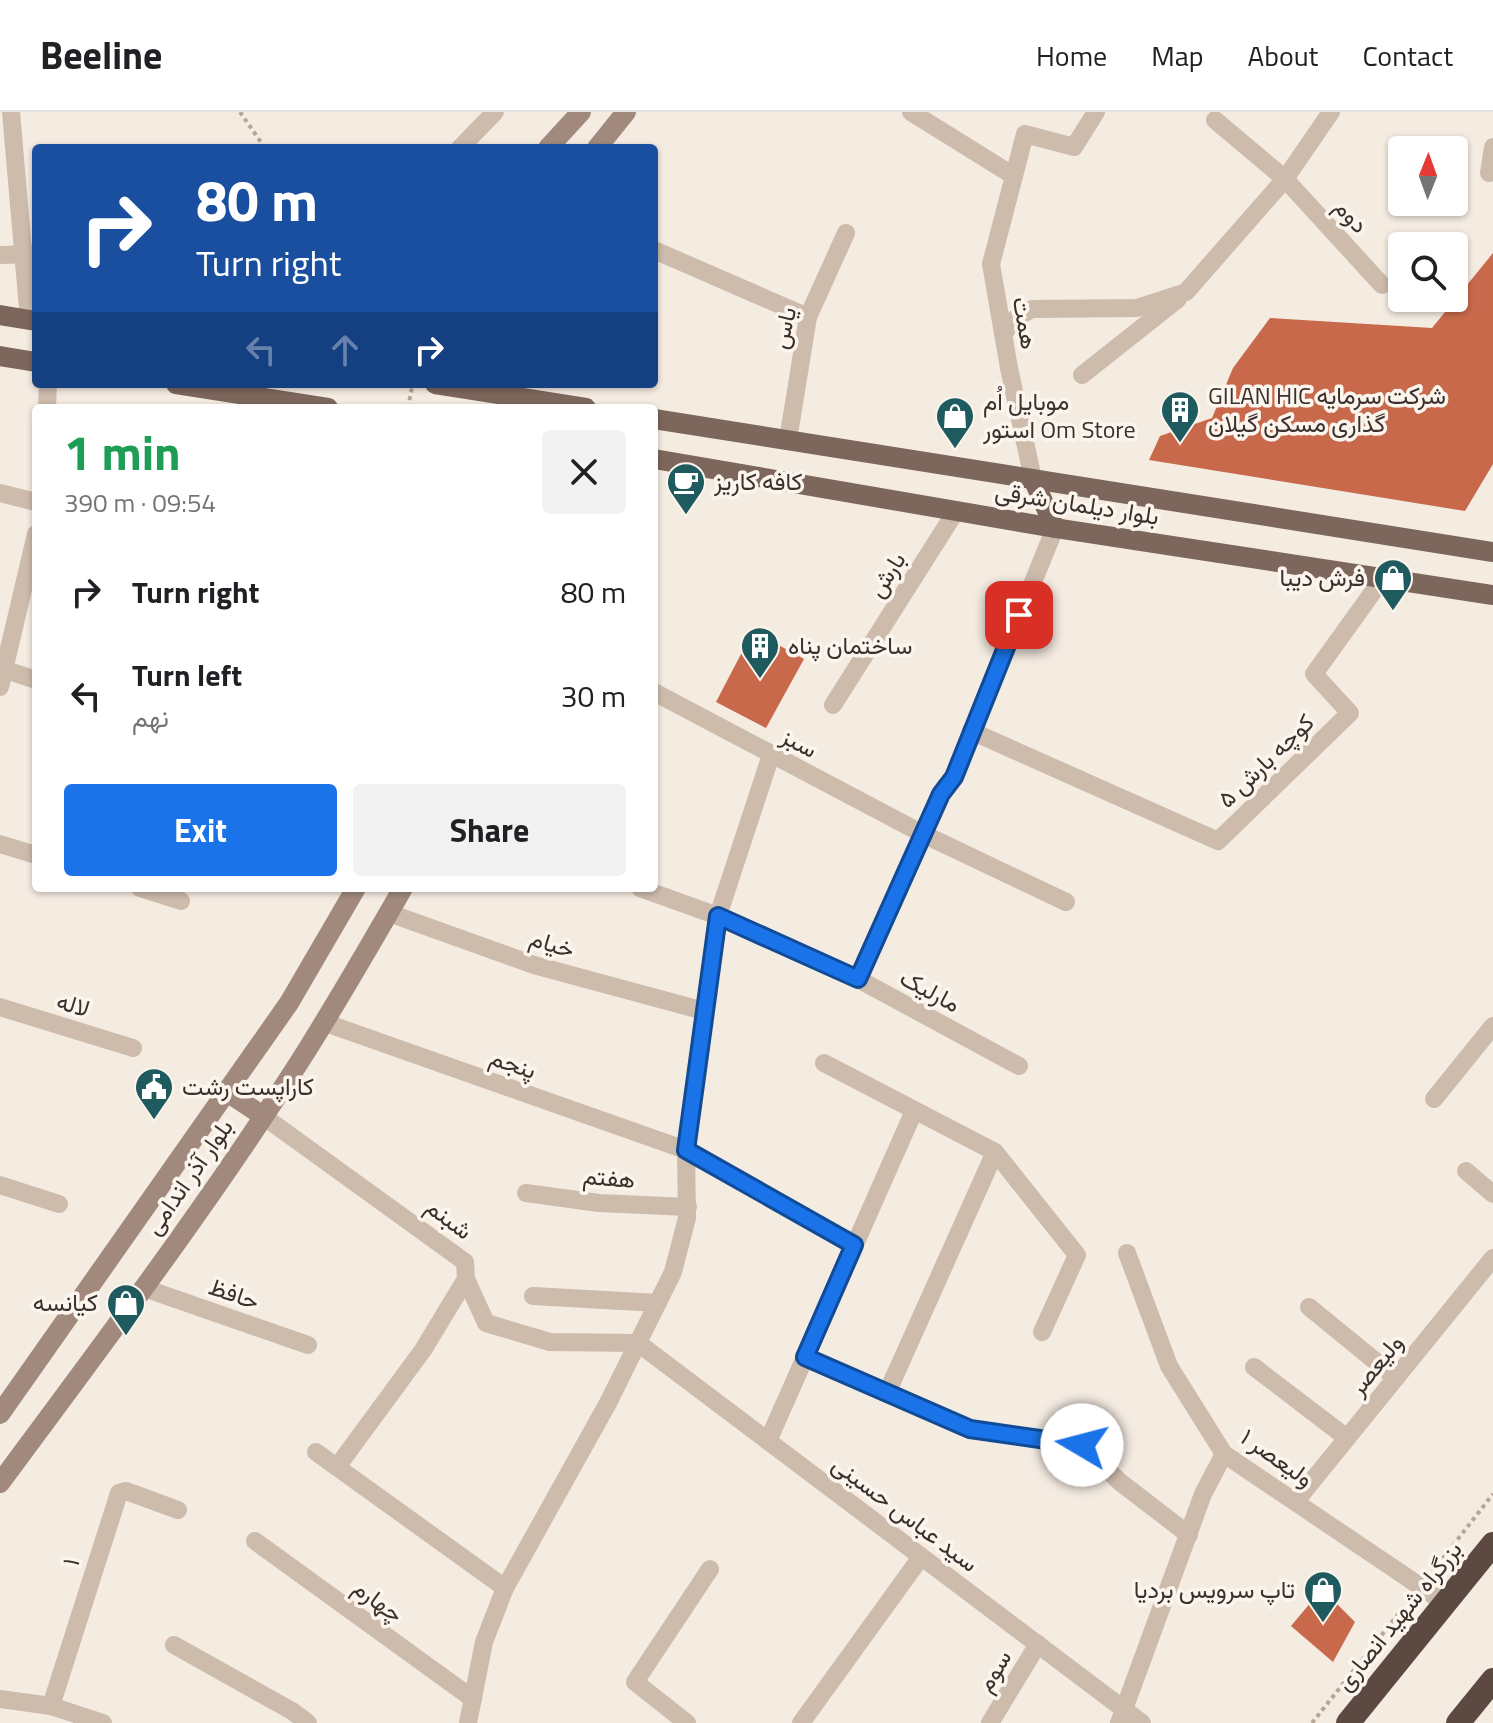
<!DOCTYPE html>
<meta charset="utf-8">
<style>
body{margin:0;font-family:"Titillium Web",Vazirmatn,sans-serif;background:#f2f2f2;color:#202124;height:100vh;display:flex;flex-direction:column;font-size:30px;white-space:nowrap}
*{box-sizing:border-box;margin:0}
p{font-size:26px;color:#757577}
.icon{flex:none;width:44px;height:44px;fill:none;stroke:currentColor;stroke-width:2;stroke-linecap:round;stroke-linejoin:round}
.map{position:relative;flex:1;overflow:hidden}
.details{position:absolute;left:32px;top:292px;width:626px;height:488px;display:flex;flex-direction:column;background:#fff;border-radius:8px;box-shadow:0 2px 6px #0004}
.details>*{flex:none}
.top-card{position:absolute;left:32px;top:32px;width:626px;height:244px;border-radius:8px;box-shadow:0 2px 6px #0004;background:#1a4fa0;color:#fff;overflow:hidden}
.needle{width:52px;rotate:1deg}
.tools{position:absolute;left:1388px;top:24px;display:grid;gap:16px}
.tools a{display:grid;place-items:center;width:80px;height:80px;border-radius:8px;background:#fff;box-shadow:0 2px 6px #0004;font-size:40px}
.pin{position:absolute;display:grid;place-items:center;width:68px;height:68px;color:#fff;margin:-34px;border-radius:16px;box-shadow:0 4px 12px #0006}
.me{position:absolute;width:88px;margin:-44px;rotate:278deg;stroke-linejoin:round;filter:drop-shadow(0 0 6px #0008)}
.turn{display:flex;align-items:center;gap:28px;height:168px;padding:0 32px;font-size:36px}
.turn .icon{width:104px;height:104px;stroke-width:2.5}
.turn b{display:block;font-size:56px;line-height:68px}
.lanes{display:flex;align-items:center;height:76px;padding:0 32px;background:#0003;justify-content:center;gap:40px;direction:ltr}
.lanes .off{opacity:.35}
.round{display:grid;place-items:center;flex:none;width:84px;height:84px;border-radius:8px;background:#f2f2f2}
.head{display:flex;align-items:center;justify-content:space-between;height:136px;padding:0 32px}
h1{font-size:48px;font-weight:700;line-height:60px;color:#1e9e55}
.action{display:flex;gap:16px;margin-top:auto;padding:16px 32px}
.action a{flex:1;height:92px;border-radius:8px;background:#1a73e8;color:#fff;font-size:32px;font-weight:700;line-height:92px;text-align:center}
.action a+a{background:#f2f2f2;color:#202124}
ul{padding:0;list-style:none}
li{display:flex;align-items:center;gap:24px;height:104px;padding:0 32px}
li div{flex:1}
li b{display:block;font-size:30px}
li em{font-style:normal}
header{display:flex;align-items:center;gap:48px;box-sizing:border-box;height:112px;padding:0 40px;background:#fff;border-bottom:2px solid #e0e0e0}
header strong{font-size:38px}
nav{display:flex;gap:44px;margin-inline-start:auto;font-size:28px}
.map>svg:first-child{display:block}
.building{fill:#c8694b}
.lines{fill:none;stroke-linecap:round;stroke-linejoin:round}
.path{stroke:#b9a596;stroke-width:4;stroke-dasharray:4 4;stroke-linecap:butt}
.street{stroke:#cdbbac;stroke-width:18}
.secondary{stroke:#a18a7d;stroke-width:20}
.primary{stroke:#7d675c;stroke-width:20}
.highway{stroke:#5c4a42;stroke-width:24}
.route-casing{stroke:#114b97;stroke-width:20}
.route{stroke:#1a73e8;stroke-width:14}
.labels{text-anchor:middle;stroke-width:7;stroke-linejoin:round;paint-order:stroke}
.street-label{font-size:24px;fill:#3b302b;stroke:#fbf5ee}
.poi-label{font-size:24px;fill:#3b302b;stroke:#fbf5ee;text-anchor:start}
</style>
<header>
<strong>Beeline</strong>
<nav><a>Home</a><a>Map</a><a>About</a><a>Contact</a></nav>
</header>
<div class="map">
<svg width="1493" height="1611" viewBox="0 0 1493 1611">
<rect width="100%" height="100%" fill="#f4ebe1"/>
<g class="building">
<polygon points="1493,141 1493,352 1465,399 1149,348 1160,324 1212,306 1233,256 1270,206 1432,216"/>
<polygon points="753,519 804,547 766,616 716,590"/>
<polygon points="1322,1477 1355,1510 1333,1550 1291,1514"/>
</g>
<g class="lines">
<g class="path">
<polyline points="240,0 265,36"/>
<polyline points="408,296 412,275"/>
<polyline points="1433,1459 1493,1382"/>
<polyline points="1312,1611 1407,1491"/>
</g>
<g class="street">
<polyline points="11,0 29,208"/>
<polyline points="911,0 1014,64"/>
<polyline points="1215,8 1285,67 1382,173"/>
<polyline points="460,36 495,0"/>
<polyline points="1489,61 1493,35"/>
<polyline points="654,138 808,205"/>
<polyline points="0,143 36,142"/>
<polyline points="1003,222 1017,205 1032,197 1137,196 1186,180 1285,67 1331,0"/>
<polyline points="1082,263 1178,187"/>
<polyline points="47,296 48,272"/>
<polyline points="788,328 808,205 846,121"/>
<polyline points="1033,367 1009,256 991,152 1025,22 1074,35 1096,0"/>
<polyline points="0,381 36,390"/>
<polyline points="0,556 36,568"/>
<polyline points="0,575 36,422"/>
<polyline points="654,580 923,722 1066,790"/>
<polyline points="833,593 956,399"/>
<polyline points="971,619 1218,729 1350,601 1314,562 1383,466"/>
<polyline points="0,732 36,743"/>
<polyline points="140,776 181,789"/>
<polyline points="640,776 718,804 858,867 1019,954"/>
<polyline points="389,801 534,853 704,899"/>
<polyline points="858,867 941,682 954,665 1055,416"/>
<polyline points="0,895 133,936"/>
<polyline points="323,910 686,1038 854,1133"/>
<polyline points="824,951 995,1040 1077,1143 1042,1220"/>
<polyline points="1434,987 1493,914"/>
<polyline points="263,1004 465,1150 466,1167 486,1211 550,1230 638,1231 1142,1611"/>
<polyline points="1466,1059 1493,1082"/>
<polyline points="0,1073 59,1092"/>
<polyline points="526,1081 599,1091 688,1095"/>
<polyline points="1127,1141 1169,1254 1224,1342 1445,1491"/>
<polyline points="144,1176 308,1233"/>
<polyline points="533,1184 658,1191"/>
<polyline points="1309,1195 1396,1266"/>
<polyline points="805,1245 970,1317 1082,1333 1120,1370 1189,1423"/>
<polyline points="1254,1255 1347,1326"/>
<polyline points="887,1281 995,1040"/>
<polyline points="768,1329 914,999"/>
<polyline points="316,1340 505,1476"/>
<polyline points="337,1355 423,1238 466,1167"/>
<polyline points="1296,1389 1493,1146"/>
<polyline points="255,1429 473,1587"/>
<polyline points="174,1533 292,1599 308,1611"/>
<polyline points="0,1587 51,1594 103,1611"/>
<polyline points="51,1594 119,1381 126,1379 178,1398"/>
<polyline points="468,1611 484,1530 505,1476 608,1291 673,1160 687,1106 686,1038 718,804 771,643"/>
<polyline points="687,1611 635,1570 710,1457"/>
<polyline points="801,1611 921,1445"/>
<polyline points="990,1611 1038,1532"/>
<polyline points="1119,1611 1203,1382 1224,1342"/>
</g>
<g class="secondary">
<polyline points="548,36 581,0"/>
<polyline points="597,36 626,0"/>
<polyline points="227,980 263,1004"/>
<polyline points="0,1302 289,891 356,776"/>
<path d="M 0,1371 C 105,1229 212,1088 307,938 C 340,885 372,830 403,776"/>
</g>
<g class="primary">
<polyline points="0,203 36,209"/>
<polyline points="0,244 36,250"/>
<polyline points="176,272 328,296"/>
<polyline points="435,272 586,296"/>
<polyline points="654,307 1493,440"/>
<polyline points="654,347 1055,416 1493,483"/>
<polyline points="1033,367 1055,416"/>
</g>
<g class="highway">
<polyline points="1348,1611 1493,1432"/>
<polyline points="1458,1611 1493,1568"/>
</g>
</g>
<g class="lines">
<g class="route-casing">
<polyline id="route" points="1019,503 954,665 941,682 858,867 718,804 686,1038 854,1133 805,1245 970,1317 1082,1333"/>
</g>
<use href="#route" class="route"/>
</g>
<defs>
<g id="building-pin" transform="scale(2)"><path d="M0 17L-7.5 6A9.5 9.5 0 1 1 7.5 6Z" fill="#1f5a5e" stroke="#fbf5ee"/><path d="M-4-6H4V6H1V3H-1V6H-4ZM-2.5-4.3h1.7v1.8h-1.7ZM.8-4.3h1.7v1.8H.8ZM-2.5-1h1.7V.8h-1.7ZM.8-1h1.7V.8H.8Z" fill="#fff"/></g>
<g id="shop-pin" transform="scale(2)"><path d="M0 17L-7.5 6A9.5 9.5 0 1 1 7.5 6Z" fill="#1f5a5e" stroke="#fbf5ee"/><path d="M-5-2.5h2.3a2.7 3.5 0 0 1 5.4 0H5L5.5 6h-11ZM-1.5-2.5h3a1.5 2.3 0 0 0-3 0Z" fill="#fff"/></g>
<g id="cafe-pin" transform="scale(2)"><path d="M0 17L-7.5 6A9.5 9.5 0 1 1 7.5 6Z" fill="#1f5a5e" stroke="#fbf5ee"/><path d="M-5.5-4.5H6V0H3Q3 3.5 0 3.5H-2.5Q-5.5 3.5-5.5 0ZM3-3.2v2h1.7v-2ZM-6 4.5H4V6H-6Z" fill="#fff"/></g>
<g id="civic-pin" transform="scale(2)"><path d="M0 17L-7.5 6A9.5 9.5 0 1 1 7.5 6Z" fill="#1f5a5e" stroke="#fbf5ee"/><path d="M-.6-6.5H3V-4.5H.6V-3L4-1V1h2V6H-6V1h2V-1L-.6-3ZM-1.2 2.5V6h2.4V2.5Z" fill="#fff"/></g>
</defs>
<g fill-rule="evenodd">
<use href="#building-pin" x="1180" y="298"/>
<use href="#shop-pin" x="955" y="304"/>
<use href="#cafe-pin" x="686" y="370"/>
<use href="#shop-pin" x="1393" y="466"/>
<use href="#building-pin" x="760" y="534"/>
<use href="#civic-pin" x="154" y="975"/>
<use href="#shop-pin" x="126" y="1191"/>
<use href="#shop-pin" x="1323" y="1478"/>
</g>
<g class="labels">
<g class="street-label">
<text transform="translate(1351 104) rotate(47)" y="8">دوم</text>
<text transform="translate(1025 211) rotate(80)" y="8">همت</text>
<text transform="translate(784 216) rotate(-77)" y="8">یاس</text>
<text transform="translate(1077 392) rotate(9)" y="8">بلوار دیلمان شرقی</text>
<text transform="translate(887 463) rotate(-58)" y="8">بارش</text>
<text transform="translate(799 631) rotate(28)" y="8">سبز</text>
<text transform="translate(1266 649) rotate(-44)" y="8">کوچه بارش ۵</text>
<text transform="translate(552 832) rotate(17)" y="8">خیام</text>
<text transform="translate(930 879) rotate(28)" y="8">مارلیک</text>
<text transform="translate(73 893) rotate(17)" y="8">لاله</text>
<text transform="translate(513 952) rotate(19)" y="8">پنجم</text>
<text transform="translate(189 1065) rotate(-55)" y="8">بلوار آذر اندامی</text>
<text transform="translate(609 1066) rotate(5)" y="8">هفتم</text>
<text transform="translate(449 1107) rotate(37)" y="8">شبنم</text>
<text transform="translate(234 1182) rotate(19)" y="8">حافظ</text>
<text transform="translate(1376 1253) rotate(-51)" y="8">ولیعصر</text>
<text transform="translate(1277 1346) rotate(35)" y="8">ولیعصر ۱</text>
<text transform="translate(905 1402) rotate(37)" y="8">سید عباس حسینی</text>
<text transform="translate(71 1450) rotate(-73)" y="8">۱</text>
<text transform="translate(378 1489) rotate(36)" y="8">چهارم</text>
<text transform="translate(1399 1504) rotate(-51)" y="8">بزرگراه شهید انصاری</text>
<text transform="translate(994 1559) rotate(-59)" y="8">سوم</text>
</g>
<g class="poi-label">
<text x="1208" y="292">GILAN HIC شرکت سرمایه<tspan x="1208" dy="28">گذاری مسکن گیلان</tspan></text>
<text x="983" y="298">موبایل اُم<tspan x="983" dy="28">استور Om Store</tspan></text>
<text x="714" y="378">کافه کاریز</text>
<text x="1365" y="474" text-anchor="end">فرش دیبا</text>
<text x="788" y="542">ساختمان پناه</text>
<text x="182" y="983">کاراپست رشت</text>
<text x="98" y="1199" text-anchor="end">کیانسه</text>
<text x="1295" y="1486" text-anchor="end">تاپ سرویس بردیا</text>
</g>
</g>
</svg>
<div class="tools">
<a><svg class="needle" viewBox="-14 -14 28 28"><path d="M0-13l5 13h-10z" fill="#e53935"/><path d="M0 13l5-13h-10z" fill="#757577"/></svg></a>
<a><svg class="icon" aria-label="search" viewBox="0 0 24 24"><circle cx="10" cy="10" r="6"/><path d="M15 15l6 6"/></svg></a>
</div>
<div class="pin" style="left:1019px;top:503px;background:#d93025"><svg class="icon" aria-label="arrive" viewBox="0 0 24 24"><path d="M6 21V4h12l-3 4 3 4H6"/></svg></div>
<svg class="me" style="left:1082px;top:1333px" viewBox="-20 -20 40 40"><circle r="19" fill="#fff"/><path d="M0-13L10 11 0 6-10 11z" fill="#1a73e8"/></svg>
<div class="top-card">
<div class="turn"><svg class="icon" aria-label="right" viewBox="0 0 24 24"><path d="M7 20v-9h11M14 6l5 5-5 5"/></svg><div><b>80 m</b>Turn right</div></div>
<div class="lanes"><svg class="icon off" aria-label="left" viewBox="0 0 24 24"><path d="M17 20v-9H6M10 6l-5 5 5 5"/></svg><svg class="icon off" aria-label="ahead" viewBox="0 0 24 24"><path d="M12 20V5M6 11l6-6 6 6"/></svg><svg class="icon" aria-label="right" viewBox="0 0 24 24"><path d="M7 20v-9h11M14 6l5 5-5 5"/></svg></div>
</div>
<section class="details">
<div class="head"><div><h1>1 min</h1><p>390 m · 09:54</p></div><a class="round"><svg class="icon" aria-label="close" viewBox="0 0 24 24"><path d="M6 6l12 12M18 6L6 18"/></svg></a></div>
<ul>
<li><svg class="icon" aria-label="right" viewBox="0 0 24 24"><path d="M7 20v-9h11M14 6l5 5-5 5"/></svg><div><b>Turn right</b></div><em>80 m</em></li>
<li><svg class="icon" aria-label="left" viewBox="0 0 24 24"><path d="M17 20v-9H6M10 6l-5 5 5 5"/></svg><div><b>Turn left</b><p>نهم</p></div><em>30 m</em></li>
</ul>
<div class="action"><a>Exit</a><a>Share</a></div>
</section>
</div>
